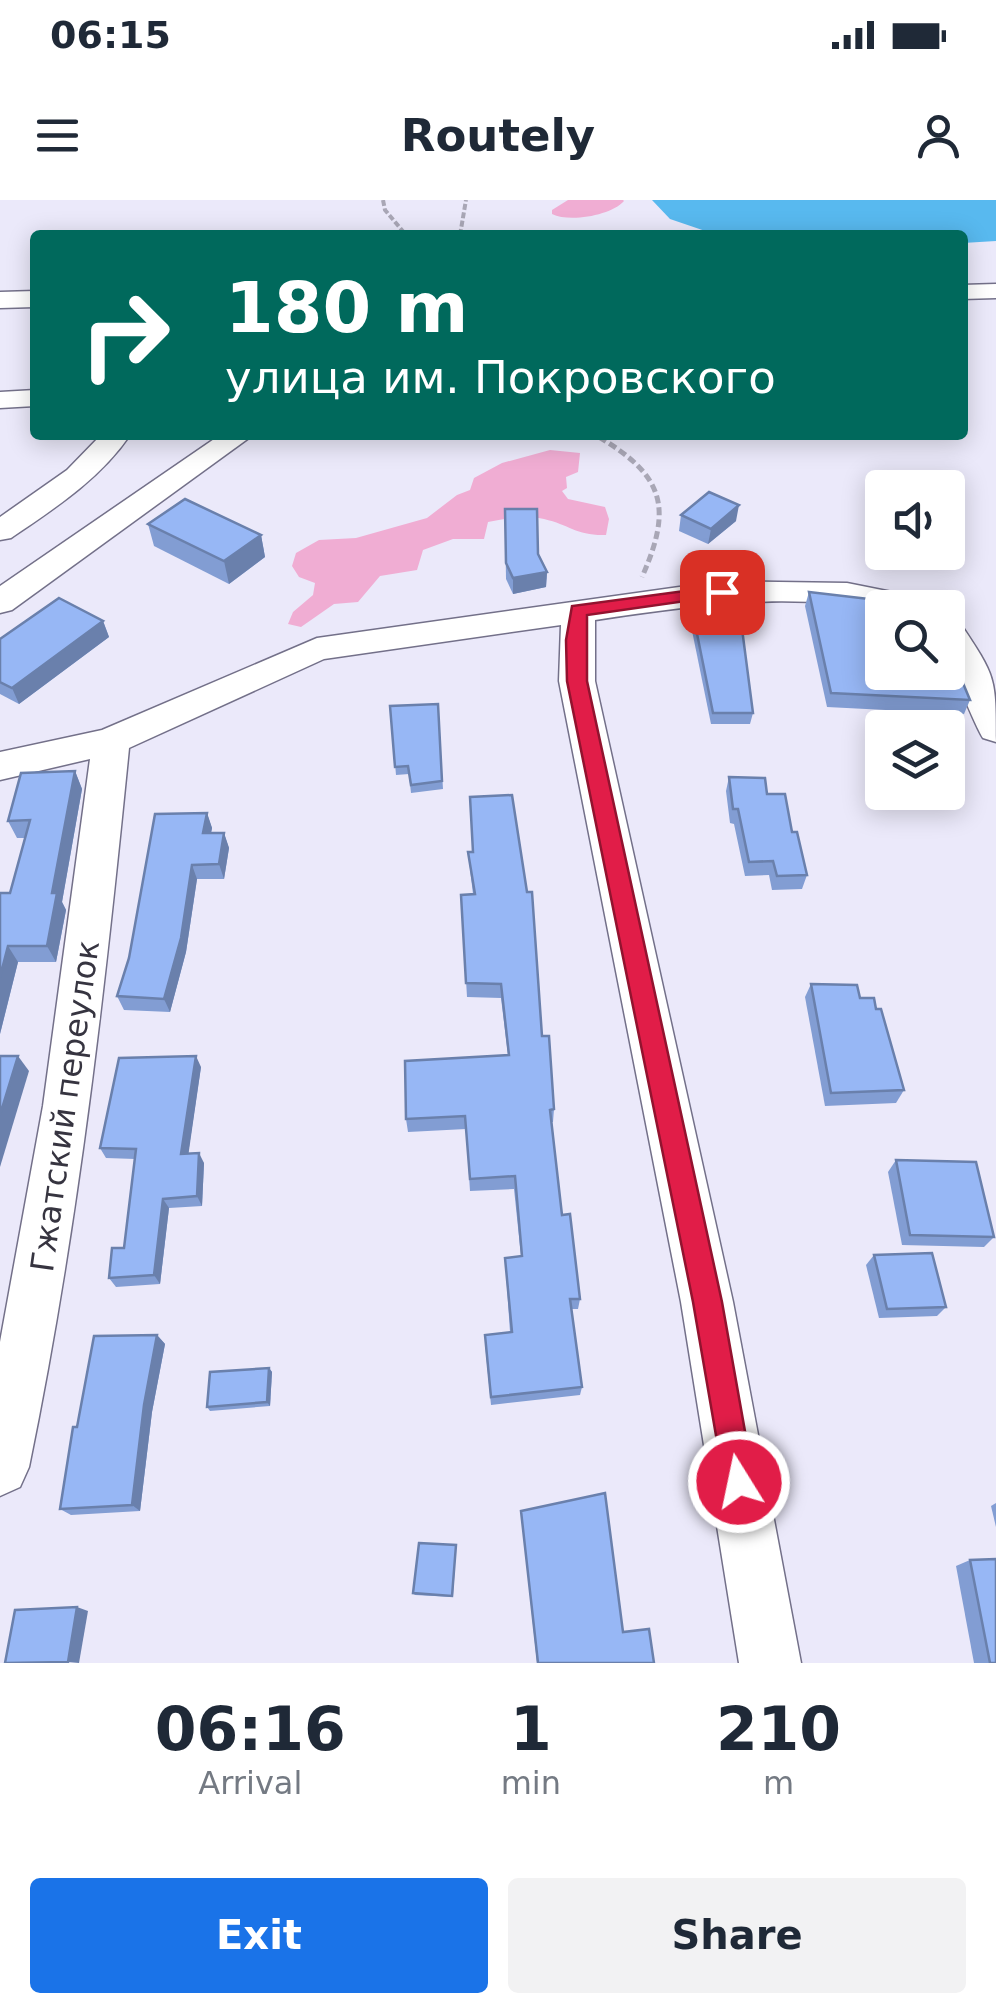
<!DOCTYPE html>
<meta charset="utf-8">
<style>
body{margin:0;font-family:"DejaVu Sans",sans-serif;background:#f2f2f3;color:#1f2937;height:100vh;display:flex;flex-direction:column;font-size:38px;white-space:nowrap}
*{box-sizing:border-box;margin:0}
p{font-size:32px;color:#747a83}
.icon{flex:none;width:55px;height:55px;fill:none;stroke:currentColor;stroke-width:2;stroke-linecap:round;stroke-linejoin:round}
.map{position:relative;height:1463px;overflow:hidden}
.panel{display:flex;flex-direction:column;background:#fff;flex:1}
.panel>*{flex:none}
.hud{position:absolute;left:30px;top:30px;width:938px;height:210px;border-radius:10px;box-shadow:0 5px 25px #0003;background:#00695c;color:#fff;overflow:hidden}
.buttons{position:absolute;left:865px;top:270px;display:grid;gap:20px}
.buttons a{display:grid;place-items:center;width:100px;height:100px;border-radius:10px;background:#fff;box-shadow:0 5px 25px #0003;font-size:50px}
.pin{position:absolute;display:grid;place-items:center;width:85px;height:85px;color:#fff;margin:-42px;border-radius:20px;box-shadow:0 5px 15px #0006}
.me{position:absolute;width:110px;margin:-55px;rotate:350deg;stroke-linejoin:round;filter:drop-shadow(0 0 8px #0008)}
.turn{display:flex;align-items:center;gap:35px;height:210px;padding:0 30px;font-size:45px}
.turn .icon{width:130px;height:130px;stroke-width:2.5}
.turn b{display:block;font-size:70px;line-height:85px}
.eta{display:flex;justify-content:space-evenly;align-items:center;height:170px;text-align:center}
.eta b{font-size:60px;font-weight:800;line-height:70px}
.button{display:flex;gap:20px;margin-top:auto;padding:20px 30px}
.button a{flex:1;height:115px;border-radius:10px;background:#1a73e8;color:#fff;font-size:40px;font-weight:800;line-height:115px;text-align:center}
.button a+a{background:#f2f2f3;color:#1f2937}
.status{display:flex;justify-content:space-between;align-items:center;height:70px;padding:0 50px;background:#fff;direction:ltr}
.status svg{height:28px;fill:currentColor}
header{display:flex;justify-content:space-between;align-items:center;height:130px;padding:0 30px;background:#fff;font-size:45px;font-weight:800}
.map>svg:first-child{display:block}
.green{fill:#f0add3}
.water{fill:#58b9ef}
.lines{fill:none;stroke-linecap:round;stroke-linejoin:round}
.minor-casing{stroke:#737089;stroke-width:3}
.path-far1{stroke:#a9a7b6;stroke-width:4;stroke-dasharray:6 2.5;stroke-linecap:butt}
.path{stroke:#a9a7b6;stroke-width:5;stroke-dasharray:8 4;stroke-linecap:butt}
.minor{fill:#fff;fill-rule:evenodd}
.wall{fill:#829dd3}
.shaded-wall{fill:#6a80ac}
.building{fill:#97b7f5;stroke:#6a80ac;stroke-width:2.5}
.route{fill:#e11d48;stroke:#92132f;stroke-width:2.5}
.labels{text-anchor:middle;stroke-width:9;stroke-linejoin:round;paint-order:stroke}
.street-label{font-size:32px;fill:#363440;stroke:#fff}
</style>
<div class="status"><b>06:15</b><svg viewBox="0 0 49 12"><path d="M0 12V9h3v3zM5 12V6h3v6zM10 12V3h3v9zM15 12V0h3v12zM26 1h20v11H26zM47 4h2v5h-2z"/></svg></div>
<header><svg class="icon" aria-label="menu" viewBox="0 0 24 24"><path d="M4 6h16M4 12h16M4 18h16"/></svg>Routely<svg class="icon" aria-label="person" viewBox="0 0 24 24"><circle cx="12" cy="8" r="4"/><path d="M4 21q1-7 8-7t8 7"/></svg></header>
<div class="map">
<svg width="996" height="1463" viewBox="0 0 996 1463">
<rect width="100%" height="100%" fill="#ebe9fa"/>
<g class="green">
<path d="M 568,0 L 623,0 L 624,1 C 612,15 570,23 552,14 L 552,10 Z"/>
<path d="M 550,250 L 580,253 L 578,272 L 566,277 L 567,288 L 562,291 L 568,299 L 605,307 L 609,319 L 606,335 C 577,336 570,325 544,319 C 527,314 506,319 488,322 L 484,339 L 453,339 L 423,350 L 417,370 L 380,376 L 358,402 L 334,404 L 301,427 L 288,424 L 293,412 L 313,395 L 315,383 L 299,377 L 292,366 L 296,353 L 319,340 L 356,338 L 427,318 L 457,295 L 470,290 L 474,278 L 502,263 Z"/>
</g>
<polygon class="water" points="652,0 996,0 996,41 963,43 962,35 717,35 670,19"/>
<g class="lines">
<g class="minor-casing">
<g id="minor">
<polygon points="996,84 996,98 962,99 962,85"/>
<polygon points="35,91 35,107 0,108 0,92"/>
<polygon points="35,190 35,206 0,208 0,192"/>
<path d="M 101,235 L 130,235 C 100,279 55,308 11,338 L 0,340 L 0,317 L 67,270 Z"/>
<polygon points="220,235 253,235 12,410 0,413 0,386"/>
<path d="M 722,381 L 847,383 L 932,400 L 936,408 L 882,408 L 882,411 C 787,391 690,406 595,420 L 595,481 L 733,1102 L 801,1463 L 739,1463 L 681,1102 L 559,481 L 561,425 L 324,459 L 129,548 C 105,790 78,1029 29,1267 L 20,1287 L 0,1296 L 0,1142 L 43,906 L 90,559 L 0,580 L 0,552 L 102,530 L 317,438 Z"/>
<path d="M 948,420 L 960,423 C 996,477 996,477 996,542 L 983,538 C 976,527 949,463 948,453 C 946,443 947,430 948,420 Z"/>
</g>
</g>
<g class="path-far1">
<polyline points="383,0 385,10 406,35"/>
<polyline points="460,35 466,0"/>
<polyline points="596,235 604,240"/>
</g>
<path class="path" d="M 599,237 C 664,276 673,307 642,377"/>
<use href="#minor" class="minor"/>
</g>
<g class="wall">
<polygon points="505,309 538,354 547,372 546,387 513,394 506,379"/>
<polygon points="681,315 736,321 708,344 679,331"/>
<polygon points="148,324 261,335 265,357 229,384 154,346"/>
<polygon points="809,392 900,408 970,500 964,514 827,507 805,406"/>
<polygon points="690,399 753,513 750,524 711,524 688,411"/>
<polygon points="103,421 109,437 19,504 0,494 0,439"/>
<polygon points="438,504 443,589 411,593 409,574 396,575 390,506"/>
<polygon points="75,571 82,589 62,702 66,710 56,762 18,762 0,834 10,693 25,638 17,638 8,621"/>
<polygon points="729,577 767,594 792,632 807,675 802,689 772,690 769,675 745,676 734,624 730,623 726,591"/>
<polygon points="207,613 212,628 211,633 224,633 229,648 224,679 197,679 186,752 170,812 124,810 117,796"/>
<polygon points="468,652 542,836 554,909 553,922 552,922 562,1015 580,1099 578,1109 571,1109 582,1187 580,1195 491,1205 485,1144 510,1132 505,1058 521,1056 514,989 470,991 466,929 408,932 406,919 508,855 501,798 467,797 461,695 473,694"/>
<polygon points="811,784 860,798 876,809 904,890 896,903 825,906 805,797"/>
<polygon points="201,867 188,954 204,963 202,1006 169,1008 160,1084 116,1087 109,1078 124,1048 135,959 106,958 100,948"/>
<polygon points="896,960 994,1037 984,1047 902,1045 888,972"/>
<polygon points="874,1055 946,1107 937,1116 879,1118 866,1065"/>
<polygon points="157,1135 165,1144 152,1212 140,1311 71,1315 60,1309 77,1227"/>
<polygon points="269,1168 272,1172 270,1206 210,1211 207,1207"/>
<polygon points="996,1303 996,1327 991,1306"/>
<polygon points="521,1311 623,1432 654,1463 537,1463"/>
<polygon points="456,1348 453,1397 415,1395 413,1393"/>
<polygon points="970,1360 996,1463 974,1463 956,1366"/>
</g>
<g class="shaded-wall">
<polygon points="739,305 736,321 708,344 711,329"/>
<polygon points="261,335 265,357 229,384 224,361"/>
<polygon points="547,372 546,387 513,394 513,378"/>
<polygon points="103,421 109,437 19,504 12,488"/>
<polygon points="75,571 82,589 62,702 66,710 56,762 47,746 52,693"/>
<polygon points="207,613 212,628 208,648 203,633"/>
<polygon points="224,633 229,648 224,679 219,664"/>
<polygon points="192,665 197,679 186,752 170,812 164,799"/>
<polygon points="8,746 18,762 0,834 0,777"/>
<polygon points="18,856 29,871 0,967 0,915"/>
<polygon points="196,856 201,867 187,964 181,954"/>
<polygon points="199,953 204,963 202,1006 197,996"/>
<polygon points="163,999 169,1008 160,1084 154,1075"/>
<polygon points="157,1135 165,1144 152,1212 140,1311 132,1305 144,1205"/>
<polygon points="269,1168 272,1172 270,1206 267,1202"/>
<polygon points="77,1407 88,1411 79,1463 68,1462"/>
</g>
<g class="building">
<polygon points="709,292 739,305 711,329 681,315"/>
<polygon points="185,299 261,335 224,361 148,324"/>
<polygon points="505,309 537,309 538,354 547,372 513,378 506,363"/>
<polygon points="809,392 886,401 897,398 900,408 882,408 882,472 948,472 948,447 970,500 831,493"/>
<polygon points="59,398 103,421 12,488 0,482 0,439"/>
<polygon points="738,398 753,513 713,513 690,399"/>
<polygon points="438,504 442,581 411,585 408,566 395,567 390,506"/>
<polygon points="75,571 52,693 57,693 47,746 8,746 0,777 0,693 10,693 30,620 8,621 21,573"/>
<polygon points="729,577 765,578 767,594 785,594 792,632 797,632 807,675 777,676 773,661 749,662 738,609 733,609"/>
<polygon points="512,595 527,692 532,692 542,836 549,836 554,909 550,910 562,1015 570,1014 580,1099 570,1099 582,1187 491,1197 485,1135 512,1132 505,1058 522,1056 515,976 470,979 465,916 406,919 405,861 509,855 501,784 466,783 461,695 475,694 468,652 473,652 470,597"/>
<polygon points="207,613 203,633 224,633 219,664 192,665 181,738 164,799 117,796 129,758 155,614"/>
<polygon points="811,784 857,785 860,798 874,798 876,809 881,809 904,890 831,893"/>
<polygon points="0,856 18,856 0,915"/>
<polygon points="196,856 181,954 199,953 197,996 163,999 154,1075 109,1078 112,1048 124,1048 136,949 100,948 119,858"/>
<polygon points="896,960 976,962 994,1037 910,1035"/>
<polygon points="932,1053 946,1107 887,1109 874,1055"/>
<polygon points="157,1135 144,1205 132,1305 60,1309 73,1227 77,1227 94,1136"/>
<polygon points="269,1168 267,1202 207,1207 210,1172"/>
<polygon points="605,1293 623,1432 649,1429 654,1463 538,1463 521,1311"/>
<polygon points="419,1343 456,1345 452,1396 413,1393"/>
<polygon points="996,1359 996,1463 990,1463 970,1360"/>
<polygon points="77,1407 68,1462 5,1463 15,1410"/>
</g>
<polygon class="route" points="722,386 728,388 728,395 587,415 587,481 722,1102 754,1282 750,1293 739,1298 728,1293 724,1282 693,1102 567,481 566,440 572,406"/>
<g class="labels">
<g class="street-label">
<text transform="translate(65 906) rotate(-82)" y="11">Гжатский переулок</text>
</g>
</g>
</svg>
<div class="buttons">
<a><svg class="icon" aria-label="sound" viewBox="0 0 24 24"><path d="M4 9h4l5-4v14l-5-4H4zM17 9q2 3 0 6"/></svg></a>
<a><svg class="icon" aria-label="search" viewBox="0 0 24 24"><circle cx="10" cy="10" r="6"/><path d="M15 15l6 6"/></svg></a>
<a><svg class="icon" aria-label="layers" viewBox="0 0 24 24"><path d="M12 4l9 5-9 5-9-5zM3 14l9 5 9-5"/></svg></a>
</div>
<div class="pin" style="left:722px;top:392px;background:#d93025"><svg class="icon" aria-label="arrive" viewBox="0 0 24 24"><path d="M6 21V4h12l-3 4 3 4H6"/></svg></div>
<svg class="me" style="left:739px;top:1282px" viewBox="-20 -20 40 40"><circle r="17" fill="#e11d48" stroke="#fff" stroke-width="3"/><path d="M0-11L8 9 0 5-8 9z" fill="#fff"/></svg>
<div class="hud">
<div class="turn"><svg class="icon" aria-label="right" viewBox="0 0 24 24"><path d="M7 20v-9h11M14 6l5 5-5 5"/></svg><div><b>180 m</b>улица им. Покровского</div></div>
</div>
</div>
<section class="panel">
<div class="eta">
<div><b>06:16</b><p>Arrival</p></div>
<div><b>1</b><p>min</p></div>
<div><b>210</b><p>m</p></div>
</div>
<div class="button"><a>Exit</a><a>Share</a></div>
</section>
